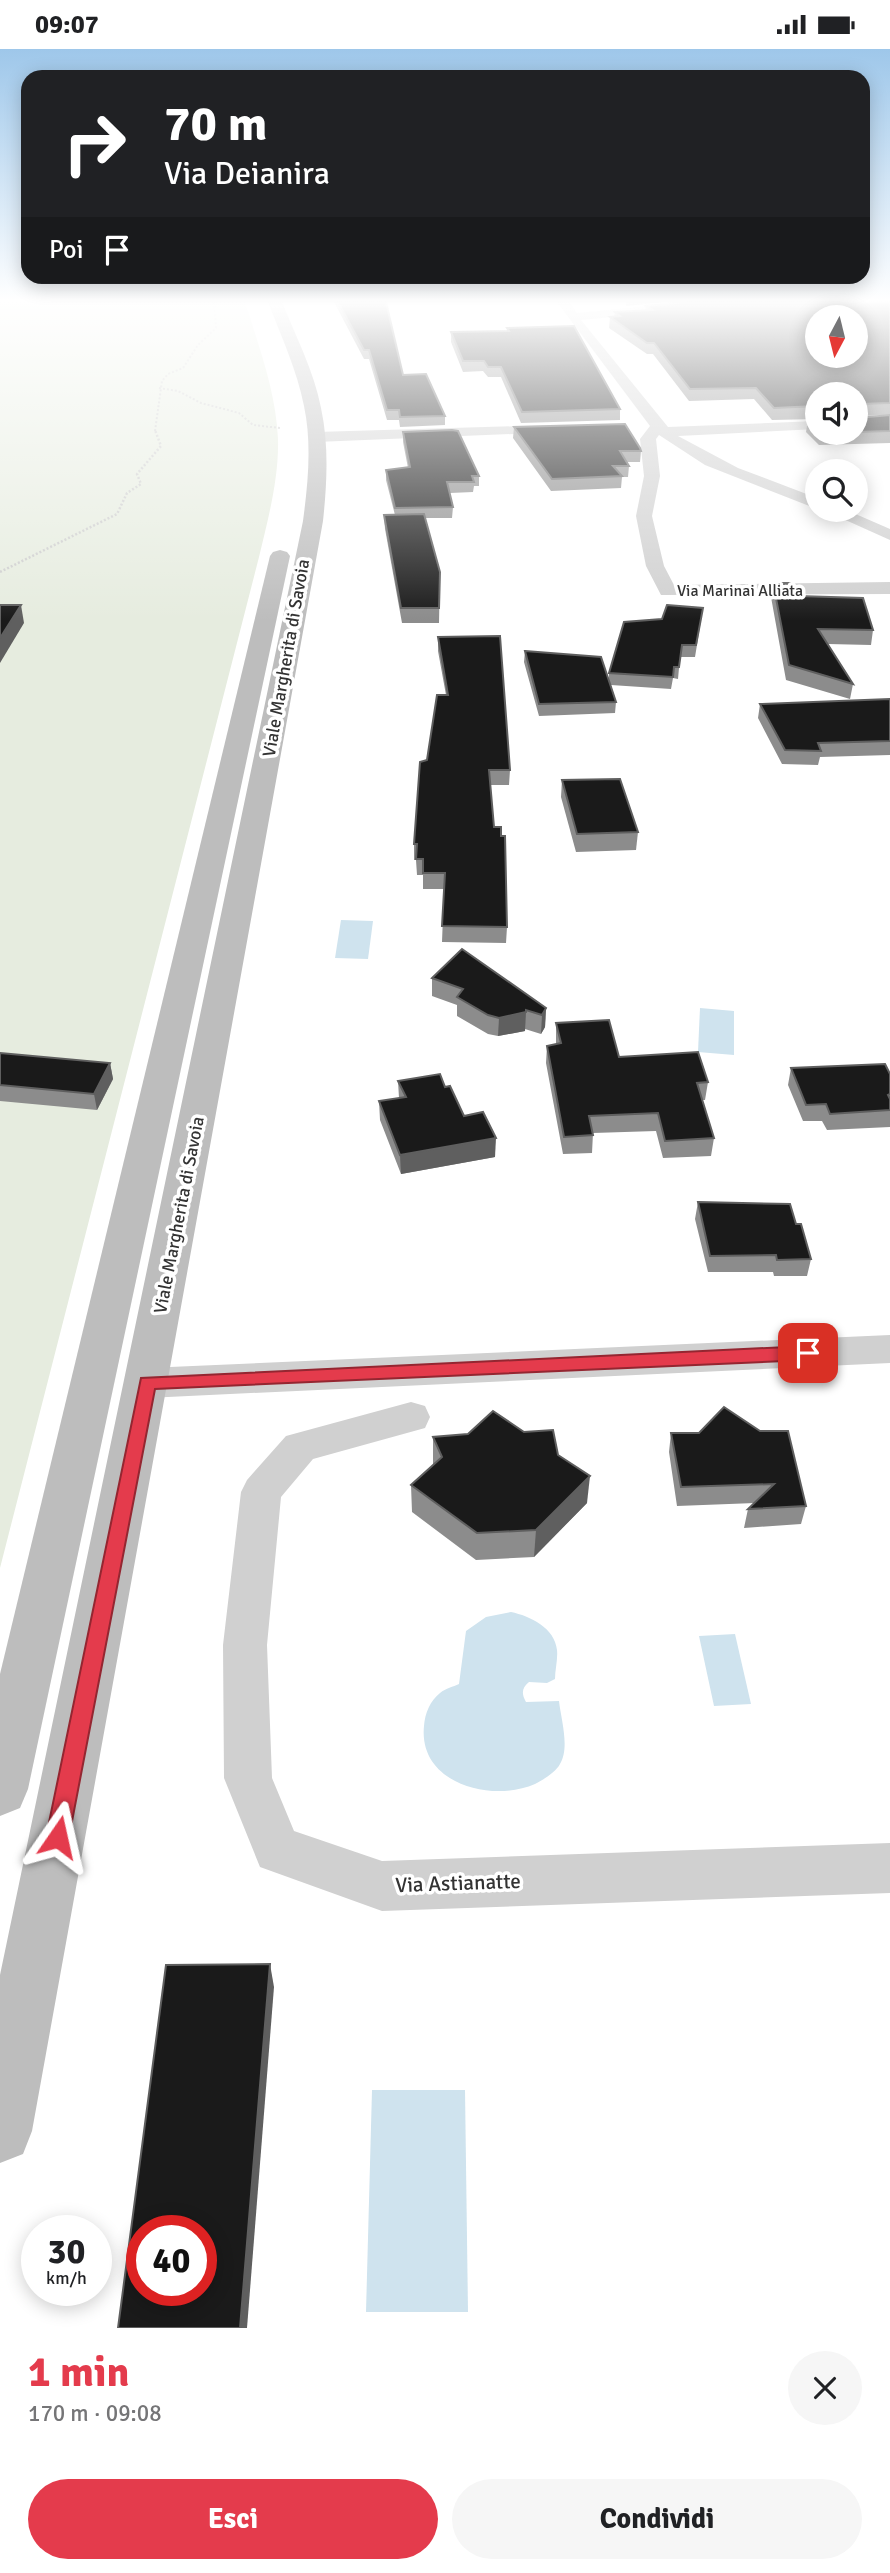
<!DOCTYPE html>
<html lang="it">
<meta charset="utf-8">
<style>
body{margin:0;font-family:Signika,sans-serif;background:#f6f6f6;color:#202124;height:100vh;display:flex;flex-direction:column;font-size:26px;white-space:nowrap}
*{box-sizing:border-box;margin:0}
p{font-size:23px;color:#757577}
.icon{flex:none;width:38px;height:38px;fill:none;stroke:currentColor;stroke-width:2;stroke-linecap:round;stroke-linejoin:round}
.map{position:relative;height:2279px;overflow:hidden}
.drawer{display:flex;flex-direction:column;background:#fff;flex:1}
.drawer>*{flex:none}
.guide{position:absolute;left:21px;top:21px;width:849px;height:214px;border-radius:21px;box-shadow:0 4px 18px #0003;background:#202124;color:#fff;overflow:hidden}
.needle{width:46px;rotate:187deg}
.buttons{position:absolute;left:805px;top:256px;display:grid;gap:14px}
.buttons a{display:grid;place-items:center;width:63px;height:63px;border-radius:50%;background:#fff;box-shadow:0 4px 18px #0003;font-size:35px}
.speed{position:absolute;left:21px;top:2166px;display:flex;gap:14px;font-size:35px;font-weight:700;text-align:center}
.speed>*{display:grid;place-content:center;width:91px;height:91px;border-radius:50%;background:#fff;box-shadow:0 4px 18px #0003;line-height:1}
.speed small{font-size:18px;font-weight:400}
.speed .limit{border:10px solid #d22;background:#fff;color:#111}
.pin{position:absolute;display:grid;place-items:center;width:60px;height:60px;color:#fff;margin:-30px;border-radius:14px;box-shadow:0 4px 10px #0006}
.me{position:absolute;width:77px;margin:-38px;rotate:11deg;stroke-linejoin:round;filter:drop-shadow(0 0 5px #0008)}
.turn{display:flex;align-items:center;gap:24px;height:147px;padding:0 28px;font-size:32px}
.turn .icon{width:91px;height:91px;stroke-width:2.5}
.turn b{display:block;font-size:49px;line-height:60px}
.then{display:flex;align-items:center;height:66px;padding:0 28px;background:#0003;gap:14px;font-size:26px}
.round{display:grid;place-items:center;flex:none;width:74px;height:74px;border-radius:37px;background:#f6f6f6}
.head{display:flex;align-items:center;justify-content:space-between;height:119px;padding:0 28px}
h1{font-size:42px;font-weight:700;line-height:52px;color:#e43b4c}
.button{display:flex;gap:14px;margin-top:auto;padding:14px 28px}
.button a{flex:1;height:80px;border-radius:42px;background:#e43b4c;color:#fff;font-size:28px;font-weight:700;line-height:80px;text-align:center}
.button a+a{background:#f6f6f6;color:#202124}
.status{display:flex;justify-content:space-between;align-items:center;height:49px;padding:0 35px;background:#fff;direction:ltr}
.status svg{height:19px;fill:currentColor}
.map>svg:first-child{display:block}
.green{fill:#e6ecdf}
.water{fill:#cfe3ee}
.lines{fill:none;stroke-linecap:round;stroke-linejoin:round}
.path-far1{stroke:#cdcdcd;stroke-width:2;stroke-dasharray:2 2;stroke-linecap:butt}
.path{stroke:#cdcdcd;stroke-width:2.5;stroke-dasharray:2 2;stroke-linecap:butt}
.street{fill:#d0d0d0;fill-rule:evenodd}
.secondary{fill:#bdbdbd;fill-rule:evenodd}
.wall{fill:#8c8c8c}
.shaded-wall{fill:#5f5f5f}
.building{fill:#1a1a1a;stroke:#5f5f5f;stroke-width:2;fill-rule:evenodd}
.route{fill:#e43b4c;stroke:#942631;stroke-width:2}
.labels{text-anchor:middle;stroke-width:7;stroke-linejoin:round;paint-order:stroke}
.far-street-label{font-size:16px;fill:#333;stroke:#fff}
.street-label{font-size:18px;fill:#333;stroke:#fff}
.near-street-label{font-size:21px;fill:#333;stroke:#fff}
</style>
<div class="status"><b>09:07</b><svg viewBox="0 0 49 12"><path d="M0 12V9h3v3zM5 12V6h3v6zM10 12V3h3v9zM15 12V0h3v12zM26 1h20v11H26zM47 4h2v5h-2z"/></svg></div>
<div class="map">
<svg width="890" height="2279" viewBox="0 0 890 2279">
<rect width="100%" height="100%" fill="#fff"/>
<path class="green" d="M 0,253 L 245,253 C 259,298 276,343 278,390 C 279,430 268,470 259,508 L 0,1519 Z"/>
<g class="water">
<polygon points="341,871 373,872 368,910 335,909"/>
<polygon points="700,959 734,962 734,1006 698,1003"/>
<path d="M 511,1563 C 530,1567 555,1579 557,1601 C 558,1610 555,1621 555,1630 L 547,1634 L 529,1633 C 522,1639 521,1644 526,1653 L 559,1652 C 561,1670 570,1699 560,1715 C 556,1723 543,1731 535,1735 C 492,1754 418,1735 424,1677 C 425,1664 430,1652 440,1644 C 446,1639 453,1638 459,1635 L 466,1582 L 486,1568 Z"/>
<polygon points="735,1585 751,1655 714,1657 699,1587"/>
<polygon points="372,2041 465,2041 468,2263 366,2263"/>
</g>
<g class="lines">
<g class="path-far1">
<polyline points="159,339 178,342 201,354 239,364 253,376 280,379"/>
<polyline points="155,382 162,332 168,325 183,319 198,296 216,279 214,253"/>
</g>
<polyline class="path" points="0,523 117,465 127,444 141,435 137,425 161,397 155,381"/>
<g class="street">
<polygon points="557,253 569,253 577,264 689,253 731,253 725,257 581,271 668,378 817,372 817,380 678,387 738,419 817,449 817,460 705,416 659,386 656,390 660,427 652,467 664,517 674,536 890,533 890,545 661,546 646,517 636,467 644,427 640,390 650,377"/>
<polygon points="557,376 562,377 564,380 562,383 316,393 308,388 316,383"/>
<polygon points="821,460 844,460 890,480 890,491"/>
<polygon points="890,1286 890,1314 147,1349 134,1344 128,1334 134,1324 147,1319"/>
<polygon points="411,1353 425,1357 430,1368 425,1379 313,1410 281,1448 267,1596 272,1729 294,1782 382,1812 890,1794 890,1844 382,1862 260,1818 224,1729 223,1596 241,1443 247,1431 286,1387"/>
</g>
<g class="secondary">
<path d="M 268,253 L 282,253 C 296,288 314,322 321,359 C 329,396 327,434 323,472 L 32,2082 L 23,2105 L 0,2114 L 0,1926 L 303,472 C 308,434 312,395 304,357 C 297,321 281,287 268,253 Z"/>
<polygon points="280,501 287,503 290,507 28,1740 20,1759 0,1767 0,1625 270,507 273,503"/>
</g>
</g>
<g class="wall">
<polygon points="334,253 386,253 403,326 445,367 445,376 400,378 399,371 387,371 369,310 364,310"/>
<polygon points="890,253 890,366 858,367 858,369 890,366 890,394 819,396 806,383 808,371 817,370 817,383 856,383 817,345 817,370 772,371 754,350 689,352 653,305 647,305 609,279 610,268 614,268 615,263 645,262 646,257"/>
<polygon points="507,279 620,360 620,371 521,374 501,328 488,328 483,322 463,323 451,293 451,283 507,282"/>
<polygon points="514,378 641,402 640,413 626,413 629,417 628,428 622,428 621,439 551,442 513,389"/>
<polygon points="403,383 479,427 479,437 474,437 473,443 450,444 453,458 452,469 425,469 440,523 439,574 402,574 385,480 384,466 395,466 386,431 386,421 408,419 403,393"/>
<polygon points="773,534 873,581 871,596 828,595 853,635 850,650 786,631 771,548"/>
<polygon points="703,559 695,608 680,608 678,630 673,629 671,640 611,636 616,653 615,664 539,667 524,613 525,602 609,630 609,624 662,570"/>
<polygon points="438,588 510,721 509,736 490,736 494,778 507,878 506,894 442,893 444,840 423,840 423,826 417,826 416,811 414,811 414,795 427,711 446,646 438,602"/>
<polygon points="890,650 890,706 820,708 818,716 782,715 758,669 760,655"/>
<polygon points="562,731 638,783 636,801 576,803 561,748"/>
<polygon points="432,929 546,959 545,978 541,985 525,980 525,982 498,987 488,985 457,967 457,956 432,947"/>
<polygon points="556,974 619,1008 708,1033 705,1051 702,1051 714,1089 711,1107 663,1109 656,1082 593,1084 592,1104 563,1105 546,1014 547,997 556,995"/>
<polygon points="0,1004 110,1014 113,1030 97,1061 0,1052"/>
<polygon points="791,1019 890,1025 890,1078 827,1081 822,1072 803,1072 788,1036"/>
<polygon points="398,1032 445,1038 464,1067 495,1108 401,1125 380,1071 379,1052 399,1049"/>
<polygon points="698,1153 796,1175 811,1210 807,1227 774,1227 773,1223 708,1223 695,1170"/>
<polygon points="671,1384 699,1384 806,1457 801,1475 744,1479 748,1460 755,1454 677,1457 669,1403"/>
<polygon points="433,1388 558,1406 587,1454 534,1508 476,1511 412,1463 411,1436 433,1416"/>
</g>
<g class="shaded-wall">
<polygon points="626,253 663,253 626,257"/>
<polygon points="21,556 24,574 0,614 0,589"/>
<polygon points="546,959 545,978 541,985 542,966"/>
<polygon points="526,963 525,982 498,987 499,969"/>
<polygon points="110,1014 113,1030 97,1061 94,1045"/>
<polygon points="496,1089 495,1108 401,1125 400,1106"/>
<polygon points="590,1427 587,1454 534,1508 536,1481"/>
<polygon points="270,1915 274,1938 247,2279 240,2279"/>
</g>
<g class="building">
<polygon points="338,253 386,253 403,326 426,325 445,367 400,368 399,361 387,361 369,301 364,301"/>
<path d="M 689,253 L 890,253 L 890,354 L 858,355 L 856,358 L 856,345 L 817,345 L 817,357 L 774,359 L 756,339 L 690,340 L 654,294 L 647,294 L 610,268 L 620,267 L 615,263 L 653,261 L 646,257 ZM 817,268 L 856,268 L 856,306 L 817,306 Z"/>
<polygon points="574,277 620,360 522,363 501,318 488,318 484,312 463,312 451,283 509,282 507,279"/>
<polygon points="856,360 858,369 890,366 890,382 856,383"/>
<polygon points="817,370 817,380 808,371"/>
<polygon points="625,375 640,399 641,402 620,402 629,417 613,417 622,427 552,430 514,378"/>
<polygon points="452,381 458,382 479,427 472,427 474,433 447,433 453,458 395,459 386,421 410,418 403,383"/>
<polygon points="424,465 440,523 439,559 401,559 384,466"/>
<polygon points="773,534 790,534 798,547 863,549 873,581 818,580 853,635 789,616"/>
<polygon points="0,556 21,556 0,589"/>
<polygon points="667,556 703,559 696,596 682,596 679,618 674,618 673,628 609,624 624,573 662,570"/>
<polygon points="500,587 510,721 489,721 494,778 501,778 501,787 505,787 507,878 442,877 445,824 423,824 423,810 416,810 417,795 414,795 420,713 427,711 437,646 448,646 438,588"/>
<polygon points="525,602 601,608 616,653 539,655"/>
<polygon points="890,650 890,692 818,694 821,702 785,701 760,655"/>
<polygon points="620,730 638,783 577,785 562,731"/>
<polygon points="462,900 546,959 542,966 526,961 526,963 499,969 488,966 457,948 463,940 432,929"/>
<polygon points="609,971 619,1008 698,1003 708,1033 697,1034 714,1089 665,1092 658,1064 589,1067 593,1086 564,1088 547,997 561,994 556,974"/>
<polygon points="0,1004 110,1014 94,1045 0,1036"/>
<polygon points="885,1015 890,1025 890,1045 888,1046 890,1050 890,1061 830,1065 826,1055 806,1056 791,1019"/>
<polygon points="440,1025 445,1038 450,1037 464,1067 483,1063 496,1089 400,1106 379,1052 406,1048 398,1032"/>
<polygon points="698,1153 790,1155 796,1175 801,1175 811,1210 777,1211 776,1206 710,1207"/>
<polygon points="724,1358 760,1382 788,1382 806,1457 748,1460 774,1435 681,1438 671,1384 699,1384"/>
<polygon points="493,1362 524,1383 553,1381 558,1406 590,1427 536,1481 477,1484 411,1436 442,1408 433,1388 468,1385"/>
<path d="M 270,1915 L 240,2279 L 118,2279 L 166,1916 ZM 142,2182 L 201,2182 L 201,2242 L 142,2242 Z"/>
</g>
<linearGradient id="sky" x2="0" y2="1"><stop stop-color="#9ec7ea"/><stop offset="0.44" stop-color="#fff"/><stop offset="1" stop-color="#fff" stop-opacity="0"/></linearGradient>
<rect width="890" height="572" fill="url(#sky)"/>
<polygon class="route" points="808,1297 815,1299 817,1304 815,1309 808,1311 155,1340 69,1788 66,1796 58,1799 49,1796 46,1788 141,1329"/>
<g class="labels">
<g class="far-street-label">
<text x="740" y="547">Via Marinai Alliata</text>
</g>
<g class="street-label">
<text transform="translate(286 609) rotate(-80)" y="6">Viale Margherita di Savoia</text>
<text transform="translate(179 1166) rotate(-79)" y="6">Viale Margherita di Savoia</text>
</g>
<g class="near-street-label">
<text transform="translate(458 1834) rotate(-2)" y="7">Via Astianatte</text>
</g>
</g>
</svg>
<div class="buttons">
<a><svg class="needle" viewBox="-14 -14 28 28"><path d="M0-13l5 13h-10z" fill="#e53935"/><path d="M0 13l5-13h-10z" fill="#757577"/></svg></a>
<a><svg class="icon" aria-label="sound" viewBox="0 0 24 24"><path d="M4 9h4l5-4v14l-5-4H4zM17 9q2 3 0 6"/></svg></a>
<a><svg class="icon" aria-label="search" viewBox="0 0 24 24"><circle cx="10" cy="10" r="6"/><path d="M15 15l6 6"/></svg></a>
</div>
<div class="speed"><div>30<small>km/h</small></div><div class="limit">40</div></div>
<div class="pin" style="left:808px;top:1304px;background:#d93025"><svg class="icon" aria-label="arrive" viewBox="0 0 24 24"><path d="M6 21V4h12l-3 4 3 4H6"/></svg></div>
<svg class="me" style="left:58px;top:1788px" viewBox="-20 -20 40 40"><path d="M0-17L14 15 0 8-14 15z" fill="#e43b4c" stroke="#fff" stroke-width="4"/></svg>
<div class="guide">
<div class="turn"><svg class="icon" aria-label="right" viewBox="0 0 24 24"><path d="M7 20v-9h11M14 6l5 5-5 5"/></svg><div><b>70 m</b>Via Deianira</div></div>
<div class="then">Poi<svg class="icon" aria-label="arrive" viewBox="0 0 24 24"><path d="M6 21V4h12l-3 4 3 4H6"/></svg></div>
</div>
</div>
<section class="drawer">
<div class="head"><div><h1>1 min</h1><p>170 m · 09:08</p></div><a class="round"><svg class="icon" aria-label="close" viewBox="0 0 24 24"><path d="M6 6l12 12M18 6L6 18"/></svg></a></div>
<div class="button"><a>Esci</a><a>Condividi</a></div>
</section>
